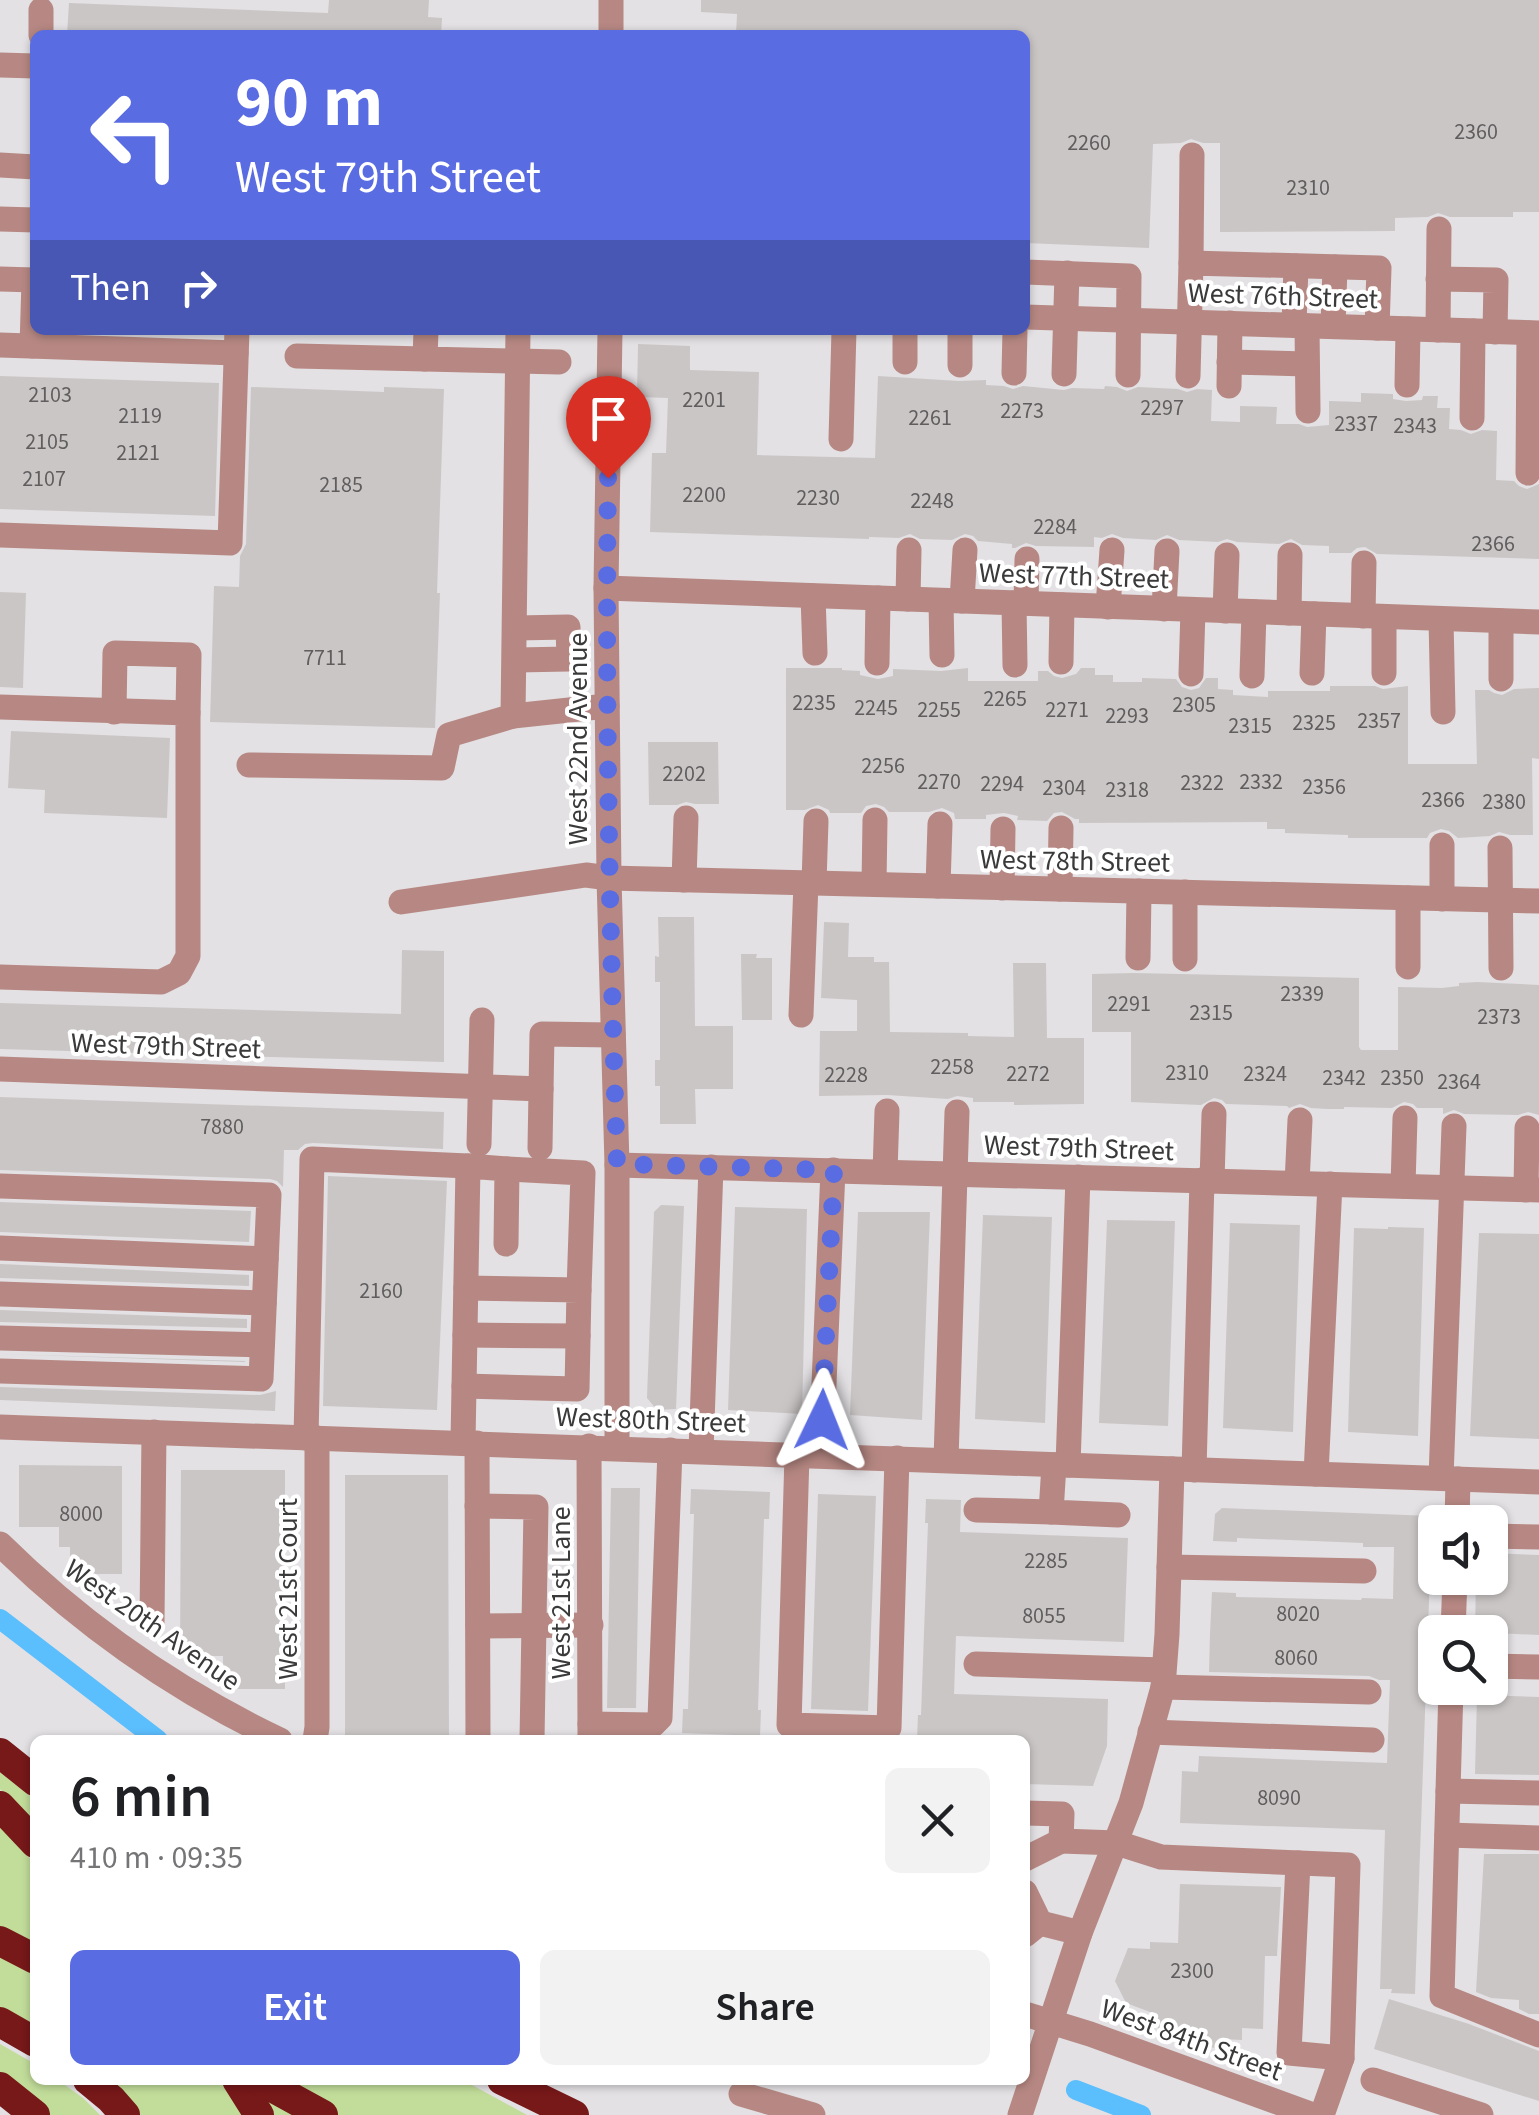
<!DOCTYPE html>
<meta charset="utf-8">
<style>
body{margin:0;font-family:"Source Sans 3",sans-serif;background:#f2f2f2;color:#202124;height:100vh;display:flex;flex-direction:column;font-size:38px;white-space:nowrap}
*{box-sizing:border-box;margin:0}
p{font-size:32px;color:#757577}
.icon{flex:none;width:55px;height:55px;fill:none;stroke:currentColor;stroke-width:2;stroke-linecap:round;stroke-linejoin:round}
.map{position:relative;flex:1;overflow:hidden}
.panel{position:absolute;left:30px;top:1735px;width:1000px;height:350px;display:flex;flex-direction:column;background:#fff;border-radius:15px;box-shadow:0 2px 8px #0004}
.panel>*{flex:none}
.guide{position:absolute;left:30px;top:30px;width:1000px;height:305px;border-radius:15px;box-shadow:0 2px 8px #0004;background:#5a6ce2;color:#fff;overflow:hidden}
.fabs{position:absolute;left:1418px;top:1505px;display:grid;gap:20px}
.fabs a{display:grid;place-items:center;width:90px;height:90px;border-radius:15px;background:#fff;box-shadow:0 2px 8px #0004;font-size:50px}
.pin{position:absolute;display:grid;place-items:center;width:85px;height:85px;color:#fff;margin:-102px -42px;border-radius:50% 50% 50% 0;rotate:-45deg;box-shadow:0 0 10px #0007}
.pin .icon{rotate:45deg}
.me{position:absolute;width:110px;margin:-55px;rotate:2deg;stroke-linejoin:round;filter:drop-shadow(0 0 8px #0008)}
.turn{display:flex;align-items:center;gap:35px;height:210px;padding:0 40px;font-size:45px}
.turn .icon{width:130px;height:130px;stroke-width:2.5}
.turn b{display:block;font-size:70px;line-height:85px}
.then{display:flex;align-items:center;height:95px;padding:0 40px;background:#0003;gap:20px;font-size:38px}
.round{display:grid;place-items:center;flex:none;width:105px;height:105px;border-radius:15px;background:#f2f2f2}
.headline{display:flex;align-items:center;justify-content:space-between;height:170px;padding:0 40px}
h1{font-size:60px;font-weight:600;line-height:75px}
.primary-button{display:flex;gap:20px;margin-top:auto;padding:20px 40px}
.primary-button a{flex:1;height:115px;border-radius:15px;background:#5a6ce2;color:#fff;font-size:40px;font-weight:600;line-height:115px;text-align:center}
.primary-button a+a{background:#f2f2f2;color:#202124}
.map>svg:first-child{display:block}
.green{fill:#c2dd9a}
.lines{fill:none;stroke-linecap:round;stroke-linejoin:round}
.canal{stroke:#5bbefd;stroke-width:20}
.building{fill:#cbc6c6}
.minor{stroke:#b78883;stroke-width:25}
.highway{stroke:#771819;stroke-width:30}
.route{stroke:#5a6ce2;stroke-width:18;stroke-dasharray:0 32.4}
.labels{text-anchor:middle;stroke-width:8;stroke-linejoin:round;paint-order:stroke}
.number-label{font-size:22px;fill:#5f5d5e}
.street-label{font-size:28px;fill:#3b3a3b;stroke:#fff}
</style>
<div class="map">
<svg width="1539" height="2115" viewBox="0 0 1539 2115">
<rect width="100%" height="100%" fill="#e3e1e4"/>
<g class="green">
<polygon points="0,1772 35,1800 35,1828 0,1789"/>
<polygon points="0,1826 35,1864 35,2032 0,2013"/>
<polygon points="0,2044 35,2064 35,2080 58,2080 83,2098 100,2115 43,2115 0,2080"/>
<polygon points="101,2080 219,2080 243,2115 134,2115"/>
<polygon points="250,2080 463,2080 527,2115 272,2115"/>
</g>
<g class="lines">
<g class="canal">
<polyline points="0,1619 158,1740"/>
<polyline points="1076,2090 1141,2115"/>
</g>
</g>
<g class="building">
<polygon points="329,0 429,0 428,17 442,18 441,35 67,35 69,3 328,13"/>
<polygon points="701,0 1539,0 1539,212 1513,212 1513,217 1450,217 1438,213 1428,217 1395,218 1395,231 1220,232 1220,143 1203,143 1191,139 1181,143 1153,144 1149,248 1025,243 1025,35 736,35 737,14 701,12"/>
<polygon points="638,344 690,346 690,370 759,372 757,455 875,458 878,376 959,381 986,380 986,385 1004,386 1013,389 1023,386 1064,390 1072,388 1104,389 1105,386 1117,387 1127,391 1138,387 1178,389 1187,392 1197,389 1212,390 1211,421 1240,422 1240,406 1277,407 1276,424 1299,424 1307,427 1329,425 1329,401 1361,402 1361,393 1393,394 1393,399 1406,401 1422,400 1423,396 1438,396 1437,408 1450,408 1449,429 1461,430 1471,434 1482,430 1497,431 1496,480 1514,481 1519,486 1527,489 1539,484 1539,559 1377,554 1365,547 1357,548 1351,553 1329,553 1329,546 1302,545 1291,539 1279,544 1237,542 1227,539 1218,542 1179,540 1167,535 1156,540 1123,538 1112,534 1102,538 1094,537 1094,547 1036,546 1026,543 1015,548 1012,548 1012,544 978,541 973,536 965,534 952,540 920,539 910,534 899,538 869,537 869,539 650,532 652,453 666,453 668,398 637,397"/>
<polygon points="0,376 219,383 215,516 0,509"/>
<polygon points="251,387 384,392 384,387 444,389 437,593 440,593 435,728 210,722 214,586 239,587 240,556 246,544"/>
<polygon points="0,592 26,593 23,688 0,687"/>
<polygon points="786,668 842,668 842,670 860,671 860,675 878,679 893,676 893,669 941,671 968,668 968,681 1038,681 1038,671 1048,671 1054,676 1062,678 1076,674 1081,668 1095,668 1095,675 1113,675 1113,682 1142,682 1142,678 1176,679 1182,687 1191,690 1199,688 1206,678 1218,678 1218,689 1233,690 1233,695 1268,697 1268,691 1330,691 1330,686 1375,686 1383,689 1408,686 1408,764 1477,764 1475,690 1489,690 1494,693 1502,695 1514,689 1539,688 1539,759 1532,758 1533,835 1510,835 1499,832 1490,836 1458,838 1449,831 1441,829 1430,833 1427,838 1348,838 1348,835 1285,833 1285,829 1267,829 1267,822 1079,823 1079,819 1075,819 1062,812 1054,813 1047,821 1017,820 1018,816 1004,813 986,815 986,819 955,819 954,813 942,808 929,812 889,812 884,807 876,804 866,806 861,813 830,813 829,810 818,805 805,810 786,810"/>
<polygon points="11,731 170,738 167,818 44,813 45,790 8,788"/>
<polygon points="648,742 718,742 719,804 695,804 686,802 677,805 649,805"/>
<polygon points="658,917 694,917 695,1026 733,1026 733,1089 695,1089 696,1124 660,1124 660,1086 655,1086 655,1060 660,1060 660,982 655,982 655,956 659,957"/>
<polygon points="824,922 849,923 848,957 874,957 874,962 889,962 890,1032 968,1033 968,1036 1014,1037 1013,963 1046,963 1047,1038 1084,1038 1084,1104 1014,1105 1014,1102 973,1102 973,1098 957,1096 948,1099 887,1095 819,1096 820,1031 857,1031 857,1000 821,998"/>
<polygon points="402,950 444,951 444,1062 0,1049 0,1003 401,1014"/>
<polygon points="741,954 757,954 756,958 772,958 772,1020 742,1020"/>
<polygon points="1133,973 1359,978 1359,1047 1361,1050 1398,1050 1398,987 1442,988 1459,986 1459,983 1477,982 1539,985 1539,1115 1528,1112 1518,1115 1464,1114 1454,1110 1443,1114 1443,1108 1417,1108 1413,1104 1404,1102 1392,1108 1344,1107 1344,1109 1327,1109 1311,1108 1300,1104 1289,1108 1287,1106 1226,1104 1222,1100 1214,1098 1201,1105 1131,1102 1131,1032 1092,1032 1092,974"/>
<polygon points="0,1097 444,1112 443,1149 313,1143 305,1144 298,1150 284,1150 283,1187 277,1181 270,1179 0,1170"/>
<polygon points="328,1176 447,1181 437,1410 323,1406"/>
<polygon points="0,1202 251,1211 249,1242 0,1232"/>
<polygon points="661,1205 684,1206 676,1409 657,1410 647,1398 654,1212"/>
<polygon points="735,1207 807,1209 802,1414 728,1410"/>
<polygon points="858,1212 930,1212 922,1420 850,1415"/>
<polygon points="983,1215 1052,1217 1045,1423 975,1419"/>
<polygon points="1107,1220 1175,1221 1168,1426 1099,1423"/>
<polygon points="1230,1223 1300,1225 1293,1432 1223,1428"/>
<polygon points="1388,1227 1424,1228 1418,1436 1348,1432 1354,1228 1388,1229"/>
<polygon points="1479,1233 1539,1234 1539,1439 1470,1436"/>
<polygon points="0,1264 249,1275 249,1286 0,1278"/>
<polygon points="0,1310 247,1319 247,1328 0,1322"/>
<polygon points="0,1354 245,1361 245,1362"/>
<polygon points="0,1387 260,1395 276,1391 275,1411 0,1400"/>
<polygon points="19,1465 122,1466 122,1574 70,1574 70,1547 59,1547 59,1527 19,1527"/>
<polygon points="181,1470 285,1470 285,1689 231,1689 231,1675 223,1675 223,1656 180,1656"/>
<polygon points="345,1475 448,1475 449,1740 345,1740"/>
<polygon points="611,1488 640,1488 636,1708 607,1708"/>
<polygon points="691,1489 770,1492 769,1519 764,1519 758,1710 761,1710 760,1736 682,1733 683,1709 688,1709 694,1514 690,1514"/>
<polygon points="818,1494 876,1496 868,1711 811,1709"/>
<polygon points="926,1499 961,1500 960,1532 1128,1538 1124,1642 956,1636 954,1694 1108,1699 1107,1746 1093,1786 1025,1784 1025,1740 917,1740 918,1715 921,1715 928,1523 925,1523"/>
<polygon points="1222,1508 1432,1516 1415,1994 1391,1993 1392,1989 1380,1989 1385,1830 1180,1823 1182,1771 1198,1772 1199,1756 1387,1763 1390,1680 1379,1680 1369,1676 1209,1672 1210,1633 1212,1592 1236,1593 1236,1597 1361,1600 1362,1598 1393,1599 1394,1547 1363,1547 1363,1543 1237,1538 1237,1542 1213,1541 1215,1514"/>
<polygon points="1490,1553 1539,1555 1539,1635 1475,1632 1476,1578 1490,1578"/>
<polygon points="1477,1695 1539,1697 1539,1775 1475,1774"/>
<polygon points="1484,1854 1539,1854 1539,2014 1529,2014 1519,2009 1519,2000 1491,1998 1476,1992"/>
<polygon points="1180,1884 1281,1887 1277,1956 1265,1956 1263,2029 1242,2028 1242,2040 1222,2039 1222,2048 1199,2047 1200,2039 1178,2038 1178,2031 1158,2031 1158,2015 1126,2003 1115,1981 1128,1948 1150,1949 1150,1942 1178,1943"/>
<polygon points="1389,1999 1469,2024 1539,2051 1539,2101 1374,2049"/>
</g>
<g class="lines">
<g class="minor">
<polyline points="611,0 611,35"/>
<polyline points="41,35 41,10"/>
<polyline points="0,65 35,66"/>
<polyline points="0,165 35,167"/>
<polyline points="0,219 35,220"/>
<polyline points="1191,263 1192,155"/>
<polyline points="1025,272 1129,276 1128,375"/>
<polyline points="0,279 35,280"/>
<polyline points="1438,279 1496,280 1495,332"/>
<polyline points="1025,317 1539,333"/>
<polyline points="1294,325 1296,266"/>
<polyline points="1307,326 1308,411"/>
<polyline points="1333,326 1335,267"/>
<polyline points="426,330 425,359 559,362"/>
<polyline points="610,330 606,588 609,878 617,1165 617,1447"/>
<polyline points="1438,330 1439,229"/>
<polyline points="0,345 236,353"/>
<polyline points="32,346 34,280"/>
<polyline points="297,356 425,359"/>
<polyline points="905,362 905,330"/>
<polyline points="1229,362 1307,364"/>
<polyline points="960,365 960,330"/>
<polyline points="1014,373 1015,330"/>
<polyline points="1064,374 1067,273"/>
<polyline points="1188,376 1191,263 1379,268 1377,328"/>
<polyline points="1407,385 1408,329"/>
<polyline points="1229,386 1230,323"/>
<polyline points="1472,418 1473,331"/>
<polyline points="841,439 844,330"/>
<polyline points="1528,473 1529,333"/>
<polyline points="0,535 230,543 237,330"/>
<polyline points="606,588 1539,622"/>
<polyline points="813,596 815,653"/>
<polyline points="908,599 909,550"/>
<polyline points="941,601 942,655"/>
<polyline points="962,601 965,550"/>
<polyline points="1014,603 1015,665"/>
<polyline points="1026,603 1027,559"/>
<polyline points="1108,607 1112,550"/>
<polyline points="1164,609 1167,551"/>
<polyline points="1225,611 1227,555"/>
<polyline points="1289,613 1290,555"/>
<polyline points="1363,616 1364,563"/>
<polyline points="1384,617 1384,673"/>
<polyline points="1441,619 1443,712"/>
<polyline points="516,660 569,659 568,627 516,628"/>
<polyline points="1061,662 1062,605"/>
<polyline points="877,663 878,598"/>
<polyline points="1312,673 1314,614"/>
<polyline points="1191,674 1193,610"/>
<polyline points="1252,676 1254,612"/>
<polyline points="1501,679 1501,621"/>
<polyline points="0,707 188,713 188,956 179,973 161,982 0,977"/>
<polyline points="114,712 115,653 189,655 188,713"/>
<polyline points="513,716 607,706"/>
<polyline points="249,765 442,768 449,735 513,716 518,330"/>
<polyline points="1442,845 1442,899"/>
<polyline points="1500,848 1501,968"/>
<polyline points="684,880 686,818"/>
<polyline points="814,883 816,821"/>
<polyline points="874,884 875,820"/>
<polyline points="938,886 940,824"/>
<polyline points="1002,888 1003,829"/>
<polyline points="1060,889 1061,828"/>
<polyline points="1408,898 1408,967"/>
<polyline points="401,902 586,875 609,878 1539,901"/>
<polyline points="1138,958 1139,891"/>
<polyline points="1185,959 1185,892"/>
<polyline points="801,1015 806,883"/>
<polyline points="0,1069 541,1089"/>
<polyline points="479,1144 482,1020"/>
<polyline points="540,1148 542,1034 613,1035"/>
<polyline points="617,1165 1539,1190"/>
<polyline points="507,1169 583,1173 579,1290"/>
<polyline points="885,1172 887,1111"/>
<polyline points="1212,1181 1214,1114"/>
<polyline points="1297,1183 1300,1120"/>
<polyline points="0,1186 269,1195 261,1379 0,1371"/>
<polyline points="1403,1186 1405,1118"/>
<polyline points="1526,1190 1527,1128"/>
<polyline points="0,1248 266,1259"/>
<polyline points="0,1294 264,1303"/>
<polyline points="465,1335 578,1336"/>
<polyline points="0,1338 262,1345"/>
<polyline points="464,1386 577,1389 579,1290 466,1288"/>
<polyline points="0,1427 1539,1482"/>
<polyline points="306,1438 312,1159 468,1166"/>
<polyline points="463,1442 468,1166 507,1169 506,1244"/>
<polyline points="477,1443 478,1740"/>
<polyline points="589,1446 590,1736"/>
<polyline points="701,1451 711,1167"/>
<polyline points="797,1455 789,1725 889,1728 897,1458"/>
<polyline points="821,1455 833,1170"/>
<polyline points="946,1460 957,1112"/>
<polyline points="1054,1465 1051,1512 1118,1515"/>
<polyline points="1068,1465 1078,1177"/>
<polyline points="1194,1470 1202,1180"/>
<polyline points="1316,1474 1330,1184"/>
<polyline points="1441,1478 1454,1126"/>
<polyline points="477,1506 536,1507 532,1740"/>
<polyline points="976,1510 1051,1512"/>
<polyline points="1457,1522 1458,1479"/>
<polyline points="1490,1536 1539,1537"/>
<path d="M 0,1544 C 81,1624 177,1691 280,1740"/>
<polyline points="1169,1567 1364,1571"/>
<polyline points="152,1622 154,1432"/>
<polyline points="478,1626 591,1625"/>
<polyline points="1453,1632 1455,1578"/>
<polyline points="976,1664 1163,1670"/>
<polyline points="1490,1666 1539,1667"/>
<polyline points="1163,1687 1369,1692"/>
<polyline points="1451,1688 1442,1996 1539,2035"/>
<polyline points="590,1724 653,1725 660,1718 670,1450"/>
<polyline points="1150,1732 1372,1740"/>
<polyline points="315,1740 317,1727 317,1438"/>
<polyline points="1448,1791 1539,1793"/>
<polyline points="1025,1813 1062,1814 1061,1841 1117,1843 1161,1857 1348,1865 1342,2058 1322,2115"/>
<polyline points="1447,1835 1539,1838"/>
<polyline points="1025,1859 1061,1841"/>
<polyline points="1298,1863 1289,2053 1342,2058"/>
<polyline points="1025,1892 1040,1923"/>
<polyline points="1025,1935 1040,1923 1080,1933"/>
<polyline points="1025,2014 1090,2034 1313,2115"/>
<polyline points="1373,2080 1481,2115"/>
<polyline points="741,2094 813,2115"/>
<polyline points="1020,2115 1080,1933 1131,1803 1163,1687 1167,1634 1172,1469"/>
</g>
<g class="highway">
<polyline points="0,1753 35,1781"/>
<polyline points="0,1806 35,1843"/>
<polyline points="0,1941 35,1959"/>
<polyline points="0,2022 35,2042"/>
<polyline points="88,2080 111,2099 125,2115"/>
<polyline points="237,2080 259,2115"/>
<polyline points="259,2080 323,2115"/>
<polyline points="502,2080 574,2115"/>
<polyline points="0,2087 35,2115"/>
</g>
</g>
<g class="lines">
<path class="route" d="M 608,478 C 605,707 610,936 617,1164 L 834,1170 L 822,1420"/>
</g>
<g class="labels">
<g class="number-label">
<text x="1476" y="139">2360</text>
<text x="1089" y="150">2260</text>
<text x="1308" y="195">2310</text>
<text x="50" y="402">2103</text>
<text x="704" y="407">2201</text>
<text x="1162" y="415">2297</text>
<text x="1022" y="418">2273</text>
<text x="140" y="423">2119</text>
<text x="930" y="425">2261</text>
<text x="1356" y="431">2337</text>
<text x="1415" y="433">2343</text>
<text x="47" y="449">2105</text>
<text x="138" y="460">2121</text>
<text x="44" y="486">2107</text>
<text x="341" y="492">2185</text>
<text x="704" y="502">2200</text>
<text x="818" y="505">2230</text>
<text x="932" y="508">2248</text>
<text x="1055" y="534">2284</text>
<text x="1493" y="551">2366</text>
<text x="325" y="665">7711</text>
<text x="1005" y="706">2265</text>
<text x="814" y="710">2235</text>
<text x="1194" y="712">2305</text>
<text x="876" y="715">2245</text>
<text x="939" y="717">2255</text>
<text x="1067" y="717">2271</text>
<text x="1127" y="723">2293</text>
<text x="1379" y="728">2357</text>
<text x="1314" y="730">2325</text>
<text x="1250" y="733">2315</text>
<text x="883" y="773">2256</text>
<text x="684" y="781">2202</text>
<text x="939" y="789">2270</text>
<text x="1261" y="789">2332</text>
<text x="1202" y="790">2322</text>
<text x="1002" y="791">2294</text>
<text x="1324" y="794">2356</text>
<text x="1064" y="795">2304</text>
<text x="1127" y="797">2318</text>
<text x="1443" y="807">2366</text>
<text x="1504" y="809">2380</text>
<text x="1302" y="1001">2339</text>
<text x="1129" y="1011">2291</text>
<text x="1211" y="1020">2315</text>
<text x="1499" y="1024">2373</text>
<text x="952" y="1074">2258</text>
<text x="1187" y="1080">2310</text>
<text x="1028" y="1081">2272</text>
<text x="1265" y="1081">2324</text>
<text x="846" y="1082">2228</text>
<text x="1344" y="1085">2342</text>
<text x="1402" y="1085">2350</text>
<text x="1459" y="1089">2364</text>
<text x="222" y="1134">7880</text>
<text x="381" y="1298">2160</text>
<text x="81" y="1521">8000</text>
<text x="1046" y="1568">2285</text>
<text x="1298" y="1621">8020</text>
<text x="1044" y="1623">8055</text>
<text x="1296" y="1665">8060</text>
<text x="1279" y="1805">8090</text>
<text x="1192" y="1978">2300</text>
</g>
<g class="street-label">
<text transform="translate(1283 295) rotate(2)" y="10">West 76th Street</text>
<text transform="translate(1074 575) rotate(2)" y="10">West 77th Street</text>
<text transform="translate(577 739) rotate(-90)" y="10">West 22nd Avenue</text>
<text transform="translate(1075 860) rotate(1)" y="10">West 78th Street</text>
<text transform="translate(166 1045) rotate(2)" y="10">West 79th Street</text>
<text transform="translate(1079 1147) rotate(2)" y="10">West 79th Street</text>
<text transform="translate(651 1419) rotate(2)" y="10">West 80th Street</text>
<text transform="translate(287 1589) rotate(-90)" y="10">West 21st Court</text>
<text transform="translate(560 1593) rotate(-90)" y="10">West 21st Lane</text>
<text transform="translate(153 1624) rotate(35)" y="10">West 20th Avenue</text>
<text transform="translate(1192 2039) rotate(20)" y="10">West 84th Street</text>
</g>
</g>
</svg>
<div class="fabs">
<a><svg class="icon" aria-label="sound" viewBox="0 0 24 24"><path d="M4 9h4l5-4v14l-5-4H4zM17 9q2 3 0 6"/></svg></a>
<a><svg class="icon" aria-label="search" viewBox="0 0 24 24"><circle cx="10" cy="10" r="6"/><path d="M15 15l6 6"/></svg></a>
</div>
<div class="pin" style="left:608px;top:478px;background:#d93025"><svg class="icon" aria-label="arrive" viewBox="0 0 24 24"><path d="M6 21V4h12l-3 4 3 4H6"/></svg></div>
<svg class="me" style="left:822px;top:1420px" viewBox="-20 -20 40 40"><path d="M0-17L14 15 0 8-14 15z" fill="#5a6ce2" stroke="#fff" stroke-width="4"/></svg>
<div class="guide">
<div class="turn"><svg class="icon" aria-label="left" viewBox="0 0 24 24"><path d="M17 20v-9H6M10 6l-5 5 5 5"/></svg><div><b>90 m</b>West 79th Street</div></div>
<div class="then">Then<svg class="icon" aria-label="right" viewBox="0 0 24 24"><path d="M7 20v-9h11M14 6l5 5-5 5"/></svg></div>
</div>
<section class="panel">
<div class="headline"><div><h1>6 min</h1><p>410 m · 09:35</p></div><a class="round"><svg class="icon" aria-label="close" viewBox="0 0 24 24"><path d="M6 6l12 12M18 6L6 18"/></svg></a></div>
<div class="primary-button"><a>Exit</a><a>Share</a></div>
</section>
</div>
